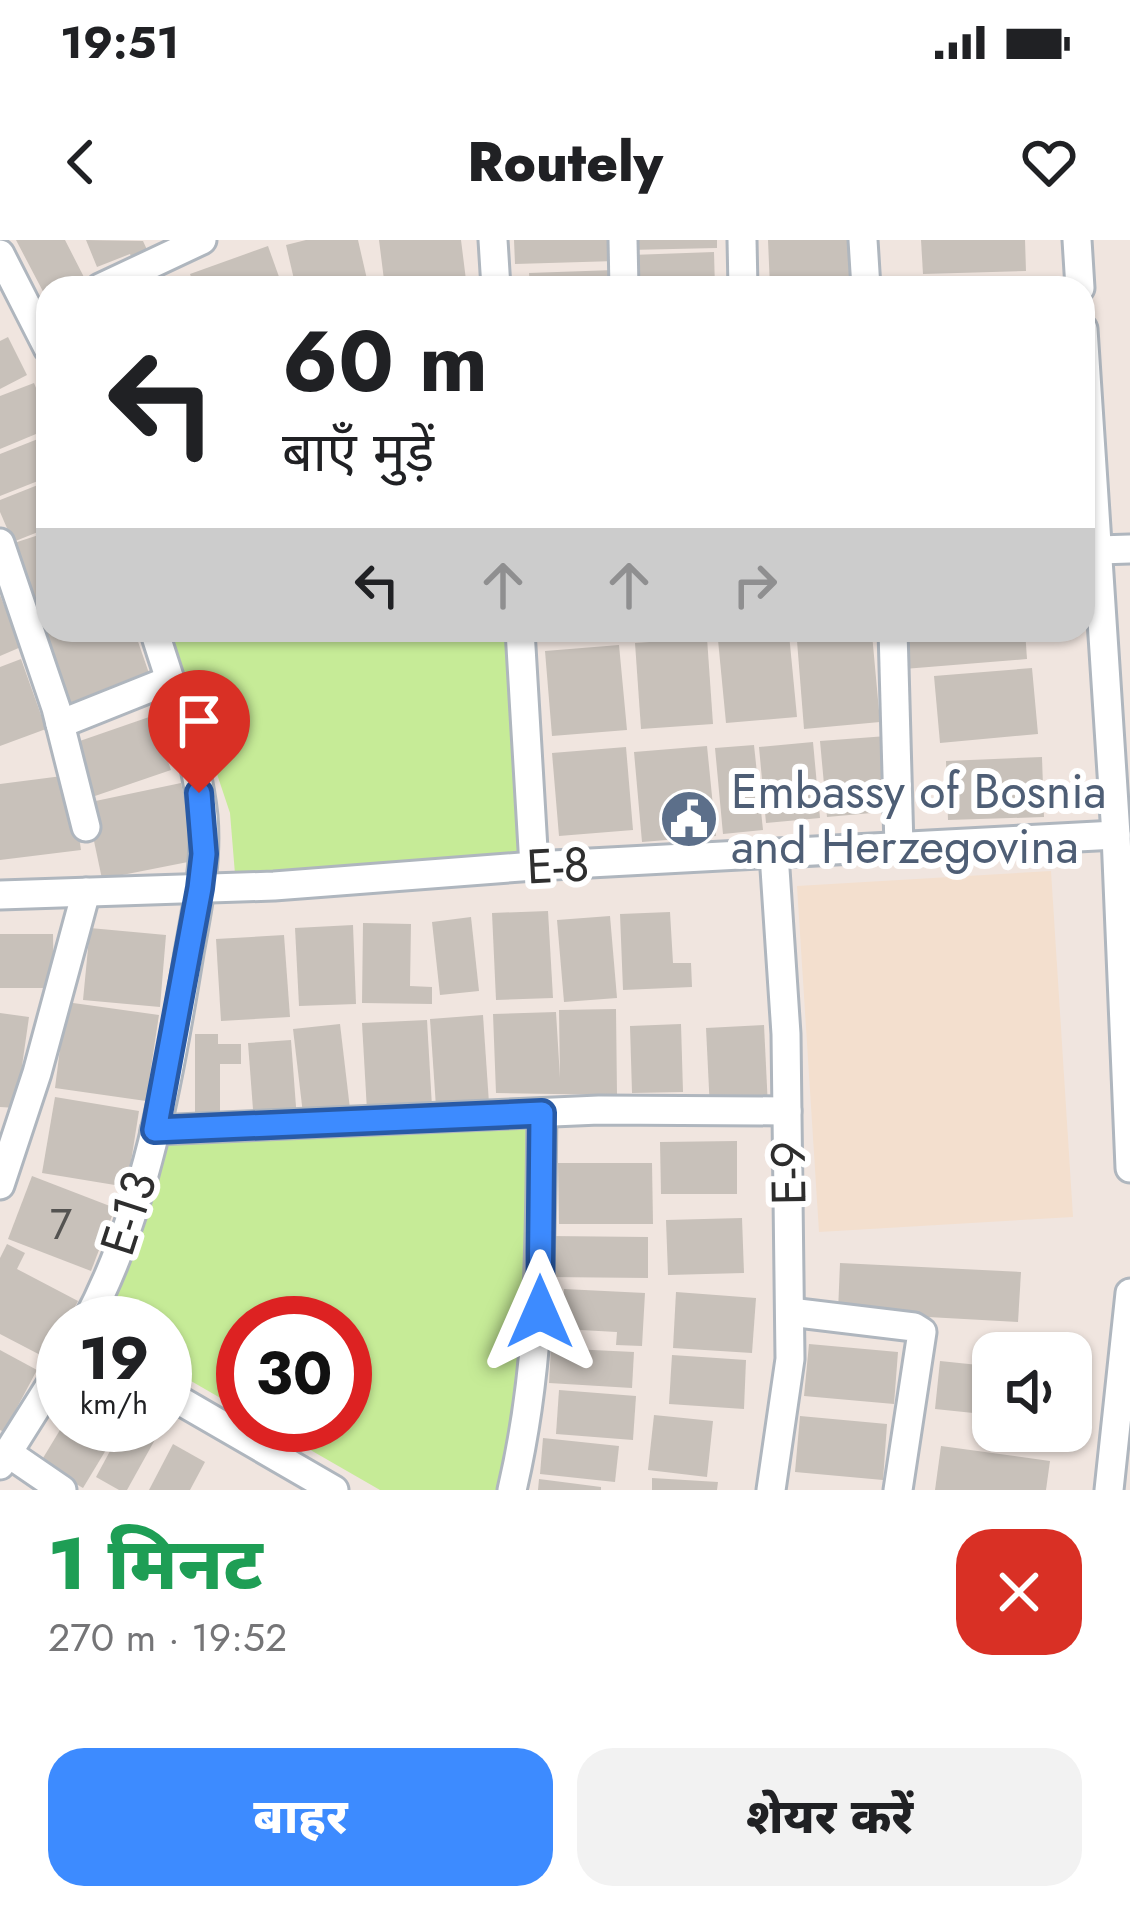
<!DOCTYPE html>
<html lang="hi">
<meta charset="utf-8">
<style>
body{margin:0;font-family:Jost,"Noto Sans Devanagari",sans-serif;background:#f2f2f2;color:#202124;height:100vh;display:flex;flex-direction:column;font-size:45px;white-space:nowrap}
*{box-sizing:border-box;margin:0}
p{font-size:39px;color:#757577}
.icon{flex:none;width:66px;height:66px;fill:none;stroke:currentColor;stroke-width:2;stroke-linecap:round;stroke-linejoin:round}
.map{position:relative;height:1250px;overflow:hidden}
.sheet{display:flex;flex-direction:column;background:#fff;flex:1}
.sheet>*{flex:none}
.hud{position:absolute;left:36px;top:36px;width:1059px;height:366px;border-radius:36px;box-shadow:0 3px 9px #0004;background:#fff;color:#202124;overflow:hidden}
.buttons{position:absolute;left:972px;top:1092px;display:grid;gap:24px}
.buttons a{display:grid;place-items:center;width:120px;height:120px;border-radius:24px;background:#fff;box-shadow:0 3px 9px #0004;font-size:60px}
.speed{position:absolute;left:36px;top:1056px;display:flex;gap:24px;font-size:60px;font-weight:700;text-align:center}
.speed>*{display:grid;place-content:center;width:156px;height:156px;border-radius:50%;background:#fff;box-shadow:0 3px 9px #0004;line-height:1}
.speed small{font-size:30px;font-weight:400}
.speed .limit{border:18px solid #d22;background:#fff;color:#111}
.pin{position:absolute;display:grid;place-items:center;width:102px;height:102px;color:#fff;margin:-123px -51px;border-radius:50% 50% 50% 0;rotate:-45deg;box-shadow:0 0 12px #0007}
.pin .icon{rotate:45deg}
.me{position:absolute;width:132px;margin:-66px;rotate:0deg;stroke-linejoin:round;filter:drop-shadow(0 0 9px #0008)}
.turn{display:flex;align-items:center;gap:42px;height:252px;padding:0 48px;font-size:54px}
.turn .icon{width:156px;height:156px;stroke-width:2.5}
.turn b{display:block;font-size:84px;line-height:102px}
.lanes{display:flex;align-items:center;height:114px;padding:0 48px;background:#0003;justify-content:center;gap:60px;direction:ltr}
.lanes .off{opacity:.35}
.round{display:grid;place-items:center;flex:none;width:126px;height:126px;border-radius:36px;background:#f2f2f2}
.summary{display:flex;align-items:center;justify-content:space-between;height:204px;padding:0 48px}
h1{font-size:72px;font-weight:800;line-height:90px;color:#1e9e55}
.primary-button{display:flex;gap:24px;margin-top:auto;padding:24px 48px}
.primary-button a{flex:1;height:138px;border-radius:36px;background:#3d8bff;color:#fff;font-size:48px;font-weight:800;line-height:138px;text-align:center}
.primary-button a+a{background:#f2f2f2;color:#202124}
.status{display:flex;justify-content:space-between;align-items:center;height:84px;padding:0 60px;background:#fff;direction:ltr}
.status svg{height:33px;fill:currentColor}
header{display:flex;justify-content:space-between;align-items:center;height:156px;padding:0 48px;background:#fff;font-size:54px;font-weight:800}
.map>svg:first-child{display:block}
.education{fill:#f3dfce}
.green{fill:#c6eb97}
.building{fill:#c8c1ba}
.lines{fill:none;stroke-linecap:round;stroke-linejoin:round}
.minor-casing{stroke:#afb6be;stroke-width:33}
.minor{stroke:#fff;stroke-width:27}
.route-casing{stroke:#285aa6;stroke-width:30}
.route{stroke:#3d8bff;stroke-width:21}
.labels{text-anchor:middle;stroke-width:12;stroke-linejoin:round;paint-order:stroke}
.number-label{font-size:42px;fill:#545351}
.service-label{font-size:48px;fill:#4e5e75;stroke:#fff;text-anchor:start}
.street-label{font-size:48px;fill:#2e2e2e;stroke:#fff}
</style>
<div class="status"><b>19:51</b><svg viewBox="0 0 49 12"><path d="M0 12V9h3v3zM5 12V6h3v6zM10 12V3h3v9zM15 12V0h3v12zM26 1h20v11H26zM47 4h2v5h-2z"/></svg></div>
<header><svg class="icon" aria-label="back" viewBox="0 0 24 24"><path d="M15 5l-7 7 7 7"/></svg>Routely<svg class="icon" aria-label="heart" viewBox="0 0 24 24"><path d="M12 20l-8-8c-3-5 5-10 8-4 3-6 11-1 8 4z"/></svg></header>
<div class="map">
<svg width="1130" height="1250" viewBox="0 0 1130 1250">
<rect width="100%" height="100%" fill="#f0e5df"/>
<polygon class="education" points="1051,631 1073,977 819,992 797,646"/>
<g class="green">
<polygon points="169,390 506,390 522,616 235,634 230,573"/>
<path d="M 530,881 C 531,1006 536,1129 497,1250 L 380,1250 L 267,1185 L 345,1185 L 345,1083 L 243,1083 L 243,1171 L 165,1126 L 165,1083 L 96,1083 L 164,894 Z"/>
</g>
<g class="building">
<polygon points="16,0 65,0 88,45 48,48 48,61"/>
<polygon points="86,0 143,1 149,14 133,21 130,14 97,27"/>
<polygon points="306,0 358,0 369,48 296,48 286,5"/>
<polygon points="379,0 461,0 467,48 385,48"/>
<polygon points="514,0 615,0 616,21 515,24"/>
<polygon points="628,0 717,0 717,8 629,10"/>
<polygon points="768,0 860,0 862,48 770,48"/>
<polygon points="921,0 1025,0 1026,31 923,34"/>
<polygon points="268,6 283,48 195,48 190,34"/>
<polygon points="714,12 715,48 632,48 631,15"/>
<polygon points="614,30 615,48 530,48 529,33"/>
<polygon points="1033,40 1034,48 932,48 932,44"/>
<polygon points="8,97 27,135 0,149 0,101"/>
<polygon points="34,143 48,177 48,189 0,209 0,156"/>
<polygon points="48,195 48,237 0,256 0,214"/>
<polygon points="48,241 48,288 13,302 0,272 0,260"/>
<polygon points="48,292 48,359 34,364 14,303"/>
<polygon points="0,355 21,407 0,416"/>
<polygon points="48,363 48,390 134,390 151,439 67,468 31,369"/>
<polygon points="901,390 1025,390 1027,419 904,429"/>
<polygon points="789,394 797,477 726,483 718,400"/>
<polygon points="872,394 880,482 804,489 797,401"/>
<polygon points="707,398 713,484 641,489 635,403"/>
<polygon points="619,405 627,490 552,496 545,411"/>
<polygon points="21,419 46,489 0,506 0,427"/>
<polygon points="1032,428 1038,494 940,503 934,436"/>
<polygon points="152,476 171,530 92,557 74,503"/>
<polygon points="887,496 894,571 827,577 820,501"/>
<polygon points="813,502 820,578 766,583 759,507"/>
<polygon points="754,505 763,590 723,594 715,508"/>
<polygon points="707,506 716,596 642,602 634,512"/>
<polygon points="626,507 633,590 559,596 552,513"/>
<polygon points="1042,517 1044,577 948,580 946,521"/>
<polygon points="70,535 81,610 0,620 0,544"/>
<polygon points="181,543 198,620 102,639 86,563"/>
<polygon points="548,671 553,758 496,760 492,673"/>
<polygon points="670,672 673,723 691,723 692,747 623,750 620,674"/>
<polygon points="610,676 617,758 564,762 557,680"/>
<polygon points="471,677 479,751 440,755 432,682"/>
<polygon points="363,683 411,684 410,746 432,747 432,764 362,763"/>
<polygon points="353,685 356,764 299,766 295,688"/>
<polygon points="90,688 166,695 160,767 83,760"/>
<polygon points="0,694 53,694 54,748 0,748"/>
<polygon points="284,695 290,777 221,781 216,699"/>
<polygon points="66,762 159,775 146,861 55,848"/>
<polygon points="616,769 617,855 496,853 493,774 556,772 560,838 559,770"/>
<polygon points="0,773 29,777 16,868 0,867"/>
<polygon points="483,775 489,863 436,867 430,779"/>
<polygon points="427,780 432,867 367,871 362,783"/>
<polygon points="340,784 350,869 303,874 293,789"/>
<polygon points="681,784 683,852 632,853 630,786"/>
<polygon points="764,785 768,867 710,870 706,788"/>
<polygon points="195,794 218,794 218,804 241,804 241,824 220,824 220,876 195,876"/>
<polygon points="291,800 297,880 254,883 248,803"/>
<polygon points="55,857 139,871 127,947 42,933"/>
<polygon points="737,901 737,954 661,954 660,902"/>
<polygon points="558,923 652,923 653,984 559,984"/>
<polygon points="32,936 115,968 91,1031 8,999"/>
<polygon points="742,978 744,1033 668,1035 666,980"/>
<polygon points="549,996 648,997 648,1038 548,1037"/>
<polygon points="7,1004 25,1013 17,1029 78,1061 48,1119 0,1094 0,1018"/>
<polygon points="840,1023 1021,1032 1018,1082 838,1072"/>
<polygon points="564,1049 645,1053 642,1106 616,1105 617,1092 562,1089"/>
<polygon points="676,1052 756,1058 752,1113 673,1108"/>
<polygon points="809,1104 898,1112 894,1164 804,1156"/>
<polygon points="551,1108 634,1112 632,1148 549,1143"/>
<polygon points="0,1110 37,1130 4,1192 0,1190"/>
<polygon points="672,1115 746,1120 744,1169 669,1164"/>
<polygon points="940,1121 988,1126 983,1174 935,1169"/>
<polygon points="559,1150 636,1156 633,1200 556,1194"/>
<polygon points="654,1175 713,1181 707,1237 648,1230"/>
<polygon points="800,1176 887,1184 883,1240 795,1232"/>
<polygon points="63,1185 121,1185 83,1248 40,1223"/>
<polygon points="124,1185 138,1185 157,1196 127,1250 119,1250 96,1237"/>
<polygon points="543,1198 619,1206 615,1242 540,1234"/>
<polygon points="173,1204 205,1222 190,1250 149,1250"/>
<polygon points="941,1206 1050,1221 1046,1250 935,1250"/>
<polygon points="652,1238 718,1242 717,1250 652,1250"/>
<polygon points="539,1239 601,1247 601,1250 538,1250"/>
</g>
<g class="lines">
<g class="minor-casing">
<g id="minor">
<polyline points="493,0 496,48"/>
<polyline points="623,0 624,48"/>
<polyline points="742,0 743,48"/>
<polyline points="863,0 866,48"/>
<polyline points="1077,0 1080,48"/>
<polyline points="0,14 48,108"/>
<polyline points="100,48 202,0"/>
<polyline points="1083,89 1116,595 1130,928"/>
<polyline points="0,303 56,468 86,587"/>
<polyline points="1099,310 1130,309"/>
<polyline points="520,390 534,626"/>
<polyline points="893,390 899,607"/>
<polyline points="60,484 170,440"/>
<polyline points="0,655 274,646 534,626 1116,595"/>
<polyline points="155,890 599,870 787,871"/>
<polyline points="0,945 37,833 86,652"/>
<polyline points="790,1072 914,1087 922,1092 898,1250"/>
<path d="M 86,1083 C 146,971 169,837 189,713 C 197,668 207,622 203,576 C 196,512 173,451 154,390"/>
<polyline points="165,1152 334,1250"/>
<polyline points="8,1213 62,1250"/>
<polyline points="0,1225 63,1125"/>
<path d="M 512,1250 C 542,1123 540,1002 542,873"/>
<polyline points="771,1250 790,1119 786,794 774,614"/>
<polyline points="1109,1250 1130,1053"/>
</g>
</g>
<use href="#minor" class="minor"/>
</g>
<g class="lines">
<g class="route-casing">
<polyline id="route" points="199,553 204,614 200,648 155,890 542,873 540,1072"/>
</g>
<use href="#route" class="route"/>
</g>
<defs>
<g id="civic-disc" transform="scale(3)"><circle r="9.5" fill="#5c6f8a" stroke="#fff"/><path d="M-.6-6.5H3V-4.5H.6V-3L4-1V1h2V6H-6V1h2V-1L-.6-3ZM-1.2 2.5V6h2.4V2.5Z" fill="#fff"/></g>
</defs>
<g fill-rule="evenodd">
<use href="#civic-disc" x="689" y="579"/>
</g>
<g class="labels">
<g class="number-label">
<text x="61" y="999">7</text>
</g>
<g class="service-label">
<text x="731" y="568">Embassy of Bosnia<tspan x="731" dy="55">and Herzegovina</tspan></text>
</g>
<g class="street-label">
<text transform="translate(558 625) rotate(-3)" y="17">E-8</text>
<text transform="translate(788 933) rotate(-91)" y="17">E-9</text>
<text transform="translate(128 973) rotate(-72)" y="17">E-13</text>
</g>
</g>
</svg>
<div class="buttons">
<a><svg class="icon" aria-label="sound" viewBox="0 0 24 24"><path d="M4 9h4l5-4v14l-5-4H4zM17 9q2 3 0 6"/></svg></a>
</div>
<div class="speed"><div>19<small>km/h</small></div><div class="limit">30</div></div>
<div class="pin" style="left:199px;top:553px;background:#d93025"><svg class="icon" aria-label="arrive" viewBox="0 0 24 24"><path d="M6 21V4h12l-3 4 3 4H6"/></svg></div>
<svg class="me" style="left:540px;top:1072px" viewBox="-20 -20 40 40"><path d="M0-17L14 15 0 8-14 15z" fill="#3d8bff" stroke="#fff" stroke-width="4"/></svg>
<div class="hud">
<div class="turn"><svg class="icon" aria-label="left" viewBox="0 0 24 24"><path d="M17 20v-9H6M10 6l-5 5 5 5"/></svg><div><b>60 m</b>बाएँ मुड़ें</div></div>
<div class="lanes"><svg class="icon" aria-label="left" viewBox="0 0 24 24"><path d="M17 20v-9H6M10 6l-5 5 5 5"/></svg><svg class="icon off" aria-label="ahead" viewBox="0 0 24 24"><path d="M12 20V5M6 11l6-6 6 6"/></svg><svg class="icon off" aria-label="ahead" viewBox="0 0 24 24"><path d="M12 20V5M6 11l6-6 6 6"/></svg><svg class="icon off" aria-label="right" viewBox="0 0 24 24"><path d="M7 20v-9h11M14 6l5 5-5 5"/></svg></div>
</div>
</div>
<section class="sheet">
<div class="summary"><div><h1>1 मिनट</h1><p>270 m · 19:52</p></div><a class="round" style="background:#d93025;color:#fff"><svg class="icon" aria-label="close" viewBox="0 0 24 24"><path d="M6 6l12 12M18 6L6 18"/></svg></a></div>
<div class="primary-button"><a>बाहर</a><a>शेयर करें</a></div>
</section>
